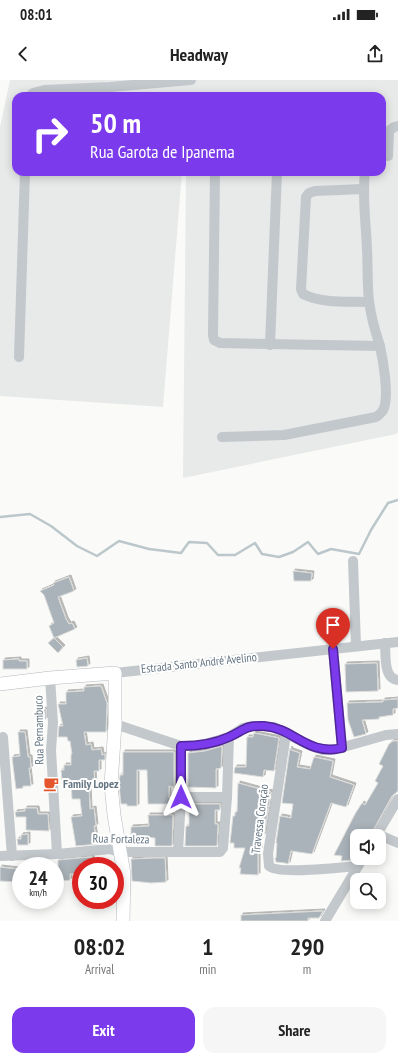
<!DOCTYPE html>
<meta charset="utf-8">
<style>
body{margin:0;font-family:"PT Sans Narrow",sans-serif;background:#f6f6f6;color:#222;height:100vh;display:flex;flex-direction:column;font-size:15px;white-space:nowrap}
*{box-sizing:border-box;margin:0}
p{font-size:13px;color:#767676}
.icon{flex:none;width:22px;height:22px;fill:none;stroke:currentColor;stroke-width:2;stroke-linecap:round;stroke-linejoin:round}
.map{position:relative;height:841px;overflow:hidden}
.panel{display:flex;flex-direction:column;background:#fff;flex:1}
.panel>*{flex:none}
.top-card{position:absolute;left:12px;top:12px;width:374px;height:84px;border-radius:12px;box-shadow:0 2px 10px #0003;background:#7c3aed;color:#fff;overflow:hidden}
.controls{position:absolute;left:350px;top:749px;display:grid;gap:8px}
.controls a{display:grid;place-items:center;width:36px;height:36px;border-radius:8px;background:#fff;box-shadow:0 2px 10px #0003;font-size:20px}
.speed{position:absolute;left:12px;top:777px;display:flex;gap:8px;font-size:20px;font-weight:700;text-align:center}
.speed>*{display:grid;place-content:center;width:52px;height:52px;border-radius:50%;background:#fff;box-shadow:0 2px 10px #0003;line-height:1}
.speed small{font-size:10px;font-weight:400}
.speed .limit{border:6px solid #d22;background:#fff;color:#111}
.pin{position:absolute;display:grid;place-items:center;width:34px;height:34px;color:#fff;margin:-41px -17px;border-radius:50% 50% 50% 0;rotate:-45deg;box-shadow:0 0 4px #0007}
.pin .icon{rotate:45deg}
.me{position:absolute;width:44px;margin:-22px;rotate:0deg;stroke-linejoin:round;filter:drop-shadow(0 0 3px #0008)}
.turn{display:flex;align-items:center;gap:14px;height:84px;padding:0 12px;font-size:18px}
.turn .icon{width:52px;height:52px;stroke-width:2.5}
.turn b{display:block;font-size:28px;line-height:34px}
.eta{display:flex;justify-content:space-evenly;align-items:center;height:68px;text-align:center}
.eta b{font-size:24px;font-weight:700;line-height:28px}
.cta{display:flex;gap:8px;margin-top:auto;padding:8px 12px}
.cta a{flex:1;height:46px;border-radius:12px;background:#7c3aed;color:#fff;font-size:16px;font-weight:700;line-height:46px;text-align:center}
.cta a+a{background:#f6f6f6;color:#222}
.status{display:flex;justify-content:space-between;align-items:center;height:28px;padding:0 20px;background:#fff;direction:ltr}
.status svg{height:11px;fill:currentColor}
header{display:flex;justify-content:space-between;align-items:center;height:52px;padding:0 12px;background:#fff;font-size:18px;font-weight:700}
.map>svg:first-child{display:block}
.built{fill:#e8e9e9}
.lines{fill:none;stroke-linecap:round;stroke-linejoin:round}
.stream{stroke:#bbc7cb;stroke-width:2.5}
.building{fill:#aab3b9;stroke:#dcdcda;filter:url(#shadow)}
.major-casing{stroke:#b5babe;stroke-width:14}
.minor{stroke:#c3c8cc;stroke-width:10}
.major{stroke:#fff;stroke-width:13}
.route-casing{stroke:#51269a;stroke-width:10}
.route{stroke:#7c3aed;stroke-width:7}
.labels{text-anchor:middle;stroke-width:4;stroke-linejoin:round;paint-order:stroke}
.street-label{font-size:12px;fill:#657683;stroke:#fff}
.poi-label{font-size:12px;font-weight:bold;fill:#657683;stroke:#fff;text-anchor:start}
</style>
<div class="status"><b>08:01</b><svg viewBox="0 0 49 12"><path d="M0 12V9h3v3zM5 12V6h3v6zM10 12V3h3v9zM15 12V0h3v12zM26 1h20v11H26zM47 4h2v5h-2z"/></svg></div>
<header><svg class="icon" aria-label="back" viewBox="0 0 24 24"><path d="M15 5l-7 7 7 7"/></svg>Headway<svg class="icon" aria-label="share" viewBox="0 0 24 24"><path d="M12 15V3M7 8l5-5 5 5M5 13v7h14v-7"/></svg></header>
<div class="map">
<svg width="398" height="841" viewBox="0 0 398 841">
<defs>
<filter id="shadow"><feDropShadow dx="2" dy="-2" stdDeviation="0" flood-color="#0004"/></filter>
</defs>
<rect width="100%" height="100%" fill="#fafaf8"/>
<polygon class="built" points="10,0 398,0 398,352 396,354 183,398 186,92 382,92 382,16 16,16 16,92 182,92 163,327 0,316 0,47"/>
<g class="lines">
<polyline class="stream" points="0,437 30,434 51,446 77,466 97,476 119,461 149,469 181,473 189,462 207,463 218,475 235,475 255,463 262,474 279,477 293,472 308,462 318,474 331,469 359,474 371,450 388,423 398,420"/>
</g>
<g class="building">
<polygon points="293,491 312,493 311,501 294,501"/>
<polygon points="69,497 74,511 58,517 66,539 69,544 72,543 75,549 54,558 49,546 54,543 44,515 40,511 54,505 53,503"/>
<polygon points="54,558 63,567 58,573 48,563"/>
<polygon points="87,578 88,586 77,587 76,580"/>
<polygon points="19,579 19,581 27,581 27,589 3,589 3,580"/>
<polygon points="377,583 378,611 346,612 345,584"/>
<polygon points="101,606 107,623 106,652 84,652 86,665 91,664 92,670 101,669 102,675 105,674 105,680 99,680 99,691 94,691 95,708 89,708 90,729 94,728 96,746 94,746 96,759 98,759 99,764 76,766 71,737 82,736 80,719 72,719 71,700 62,700 61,690 64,690 64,685 71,685 71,674 72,674 70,661 68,661 67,657 58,657 59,646 63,646 58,624 66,624 66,612 84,611 84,607"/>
<polygon points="398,619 398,628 393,629 393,635 379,637 379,639 362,640 366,654 354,657 348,640 347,623 383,622 383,620"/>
<polygon points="46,629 46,639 39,640 38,630"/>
<polygon points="18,652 25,652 28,677 30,677 31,688 29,688 31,706 23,706 23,708 16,709 12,677 20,676"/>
<polygon points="254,653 279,658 274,691 264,690 263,697 234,693 235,687 246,687 247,657 253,657"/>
<polygon points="393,661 398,661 398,711 392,716 370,756 357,756 357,775 356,777 354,777 354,780 341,781 342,776 334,775 355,734 362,723 365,725 378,703 375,701 383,686 379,684 389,664"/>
<polygon points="222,666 221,688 216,689 216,708 188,707 188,673 205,671"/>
<polygon points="290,668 291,670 300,673 297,687 310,689 314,677 333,681 330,697 354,705 346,727 331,723 312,774 291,771 288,784 285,783 276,782 275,778 276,778 277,763 276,763 280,736 291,738 293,724 282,723"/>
<polygon points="123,672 174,672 174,707 169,706 169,718 174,718 174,724 148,724 147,690 137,690 137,726 127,726 127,724 121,724 119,705 120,695 123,695"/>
<polygon points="238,703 271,712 264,755 261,754 260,770 258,769 258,795 240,794 241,788 239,788 245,768 234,768 234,763 230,763 233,736 235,736 235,732 237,732"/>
<polygon points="187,724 220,724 220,730 215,730 215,744 218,744 217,766 185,766 186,746 189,746 189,730 187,730"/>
<polygon points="25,728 37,728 38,734 48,734 49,751 26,750 26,737 16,737 15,732 25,731"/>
<polygon points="148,735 173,735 172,766 155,766 155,758 131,756 131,747 149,746"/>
<polygon points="28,754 28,765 18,765 17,759 21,759 21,755"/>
<polygon points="92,777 93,786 81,786 80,794 70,794 70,800 55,802 55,790 58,790 58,780"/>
<polygon points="155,778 165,778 166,802 151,803 132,801 131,779"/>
<polygon points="0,787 17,789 17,802 0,801"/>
<polygon points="323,831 319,838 308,838 308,841 241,841 241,835"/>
</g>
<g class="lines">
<g class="major-casing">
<polyline id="major" points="0,604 50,598 115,593 115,644 111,705 114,735 124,794 123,841"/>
</g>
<g class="minor">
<polyline points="30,16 33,13 44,10 110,7 191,0"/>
<polyline points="388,76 389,51 394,47 398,46"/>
<path d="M 215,92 L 213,255 L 214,260 L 220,263 L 380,266 C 383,280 389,314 384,328 C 383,332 380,334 376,337 L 284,355 L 222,357"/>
<path d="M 365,92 C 362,118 366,143 367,169 C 368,186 367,204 369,221 C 371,237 375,251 380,266"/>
<path d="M 363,109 L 315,111 L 309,113 L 306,117 L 301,209 L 303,214 C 323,224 348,221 369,222"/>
<polyline points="270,265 277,92"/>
<polyline points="19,277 25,92"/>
<polyline points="353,481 356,566"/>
<path d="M 385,563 C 386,575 383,599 398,600"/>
<polyline points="333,569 342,668"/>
<polyline points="115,593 398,562"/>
<polyline points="50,598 53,643 51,670 57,774"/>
<polyline points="115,644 181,666 195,666 212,662 229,657 243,648 253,646 274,647 311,666 323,670 333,670 386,655 398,654"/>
<path d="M 286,654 L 268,774 L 269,786 C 278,795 343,787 358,786"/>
<polyline points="3,657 12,776"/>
<polyline points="181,717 227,717"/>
<polyline points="377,754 398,763"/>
<polyline points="376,756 398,719"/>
<polyline points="178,772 181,717 181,666"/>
<polyline points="0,776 57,774 110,769 119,772 220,772 223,768 227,717 229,657"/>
<polyline points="325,841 363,778"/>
</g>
<use href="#major" class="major"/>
</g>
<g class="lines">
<g class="route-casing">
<path id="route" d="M 181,717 L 181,666 C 197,666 214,664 229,657 C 244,650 246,645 264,646 C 294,648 307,676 342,668 L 333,569"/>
</g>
<use href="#route" class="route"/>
</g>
<defs>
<g id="cafe-bare" transform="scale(1.2)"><path d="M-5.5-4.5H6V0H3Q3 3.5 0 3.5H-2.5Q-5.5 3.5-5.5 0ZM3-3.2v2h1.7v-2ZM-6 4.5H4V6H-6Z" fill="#e4572e" stroke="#fff" stroke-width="2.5" paint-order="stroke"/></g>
</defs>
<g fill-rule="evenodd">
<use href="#cafe-bare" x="51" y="704"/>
</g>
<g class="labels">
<g class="street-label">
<text transform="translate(199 583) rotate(-6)" y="4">Estrada Santo André Avelino</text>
<text transform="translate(39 650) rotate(-91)" y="4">Rua Pernambuco</text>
<text transform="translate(260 739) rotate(-83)" y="4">Travessa Coração</text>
<text transform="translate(121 759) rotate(1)" y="4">Rua Fortaleza</text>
</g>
<g class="poi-label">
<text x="63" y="708">Family Lopez</text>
</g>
</g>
</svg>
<div class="controls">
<a><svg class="icon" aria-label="sound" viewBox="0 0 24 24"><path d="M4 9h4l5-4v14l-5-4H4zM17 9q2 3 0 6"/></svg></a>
<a><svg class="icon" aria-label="search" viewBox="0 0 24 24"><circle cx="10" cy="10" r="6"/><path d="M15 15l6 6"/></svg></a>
</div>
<div class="speed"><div>24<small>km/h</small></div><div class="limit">30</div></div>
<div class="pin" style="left:333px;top:569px;background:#d93025"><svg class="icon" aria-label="arrive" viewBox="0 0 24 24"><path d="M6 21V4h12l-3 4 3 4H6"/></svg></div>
<svg class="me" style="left:181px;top:717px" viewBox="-20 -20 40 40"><path d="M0-17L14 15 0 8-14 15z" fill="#7c3aed" stroke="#fff" stroke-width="4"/></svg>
<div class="top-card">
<div class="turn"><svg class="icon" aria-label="right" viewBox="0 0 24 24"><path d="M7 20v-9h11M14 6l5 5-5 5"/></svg><div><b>50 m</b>Rua Garota de Ipanema</div></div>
</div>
</div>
<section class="panel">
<div class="eta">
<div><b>08:02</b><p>Arrival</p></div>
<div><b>1</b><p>min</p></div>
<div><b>290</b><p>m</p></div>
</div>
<div class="cta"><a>Exit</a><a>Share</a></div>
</section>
